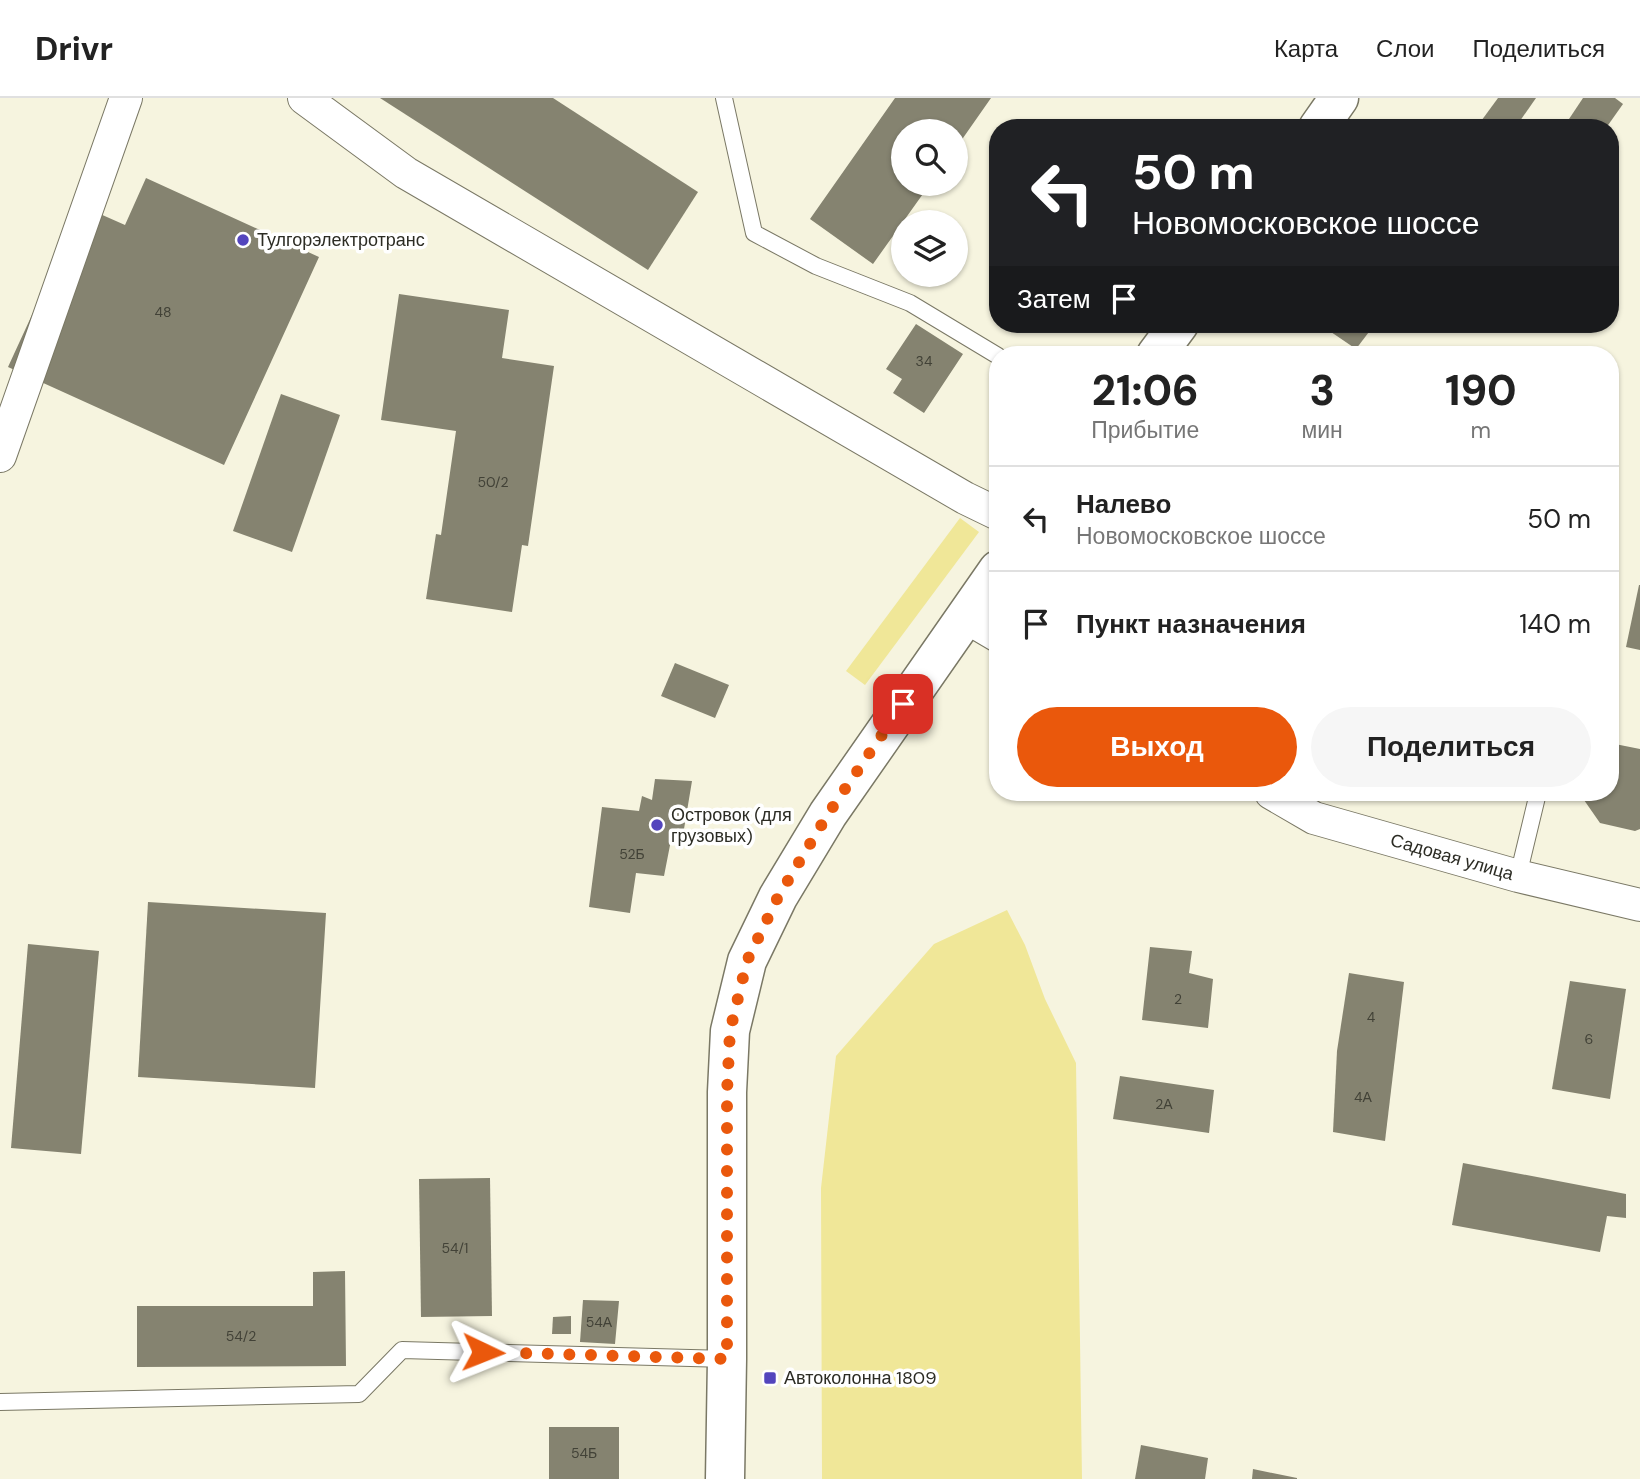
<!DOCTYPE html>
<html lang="ru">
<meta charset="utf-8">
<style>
body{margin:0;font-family:"DM Sans",sans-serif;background:#f6f6f6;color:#222;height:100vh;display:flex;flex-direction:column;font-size:26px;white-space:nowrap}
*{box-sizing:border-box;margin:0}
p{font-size:23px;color:#767676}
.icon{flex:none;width:38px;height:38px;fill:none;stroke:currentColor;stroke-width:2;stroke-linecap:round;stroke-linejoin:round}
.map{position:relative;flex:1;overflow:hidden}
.details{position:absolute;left:989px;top:248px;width:630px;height:455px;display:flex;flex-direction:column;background:#fff;border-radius:28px;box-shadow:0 2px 5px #0004}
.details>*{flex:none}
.hud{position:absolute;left:989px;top:21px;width:630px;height:214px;border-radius:28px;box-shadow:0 2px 5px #0004;background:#202124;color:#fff;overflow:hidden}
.fabs{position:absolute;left:891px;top:21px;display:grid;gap:14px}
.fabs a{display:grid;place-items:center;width:77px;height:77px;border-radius:50%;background:#fff;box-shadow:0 2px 5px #0004;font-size:35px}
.pin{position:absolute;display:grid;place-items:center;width:60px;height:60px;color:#fff;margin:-30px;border-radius:14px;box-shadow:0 4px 10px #0006}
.me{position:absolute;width:77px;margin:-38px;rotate:92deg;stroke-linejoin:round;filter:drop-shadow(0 0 5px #0008)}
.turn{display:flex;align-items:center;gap:24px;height:147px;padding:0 28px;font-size:32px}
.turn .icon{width:91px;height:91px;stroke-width:2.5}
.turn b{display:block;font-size:49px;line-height:60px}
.then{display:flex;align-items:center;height:66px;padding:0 28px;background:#0003;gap:14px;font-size:26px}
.eta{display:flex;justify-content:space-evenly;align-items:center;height:119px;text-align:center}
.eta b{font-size:42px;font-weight:800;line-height:49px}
.button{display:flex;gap:14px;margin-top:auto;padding:14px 28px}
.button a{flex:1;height:80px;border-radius:42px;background:#ea580c;color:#fff;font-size:28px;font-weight:800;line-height:80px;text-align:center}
.button a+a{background:#f6f6f6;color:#222}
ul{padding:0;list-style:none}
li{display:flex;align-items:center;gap:21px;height:105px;padding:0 28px;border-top:2px solid #e0e0e0}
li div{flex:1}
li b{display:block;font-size:26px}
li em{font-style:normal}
header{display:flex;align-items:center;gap:42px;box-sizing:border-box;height:98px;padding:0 35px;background:#fff;border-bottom:2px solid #e0e0e0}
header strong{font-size:33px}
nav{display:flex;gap:38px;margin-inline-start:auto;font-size:24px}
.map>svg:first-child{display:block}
.green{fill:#f0e798}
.building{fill:#858370}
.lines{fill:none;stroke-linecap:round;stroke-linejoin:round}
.service-casing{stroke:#7a7865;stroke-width:18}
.minor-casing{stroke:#7a7865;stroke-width:34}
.primary-casing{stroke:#7a7865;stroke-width:41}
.service{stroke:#fff;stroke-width:16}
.minor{stroke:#fff;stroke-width:32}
.primary{stroke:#fff;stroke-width:38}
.route{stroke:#ea580c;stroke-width:12;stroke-dasharray:0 21.6}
.poi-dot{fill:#5345bd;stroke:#fff;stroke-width:2.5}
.labels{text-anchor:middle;stroke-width:7;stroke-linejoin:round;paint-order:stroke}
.number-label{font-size:14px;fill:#424237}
.poi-label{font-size:18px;fill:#2c2c24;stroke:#fff;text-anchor:start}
.street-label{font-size:18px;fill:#2c2c24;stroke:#fff}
</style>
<header>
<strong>Drivr</strong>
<nav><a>Карта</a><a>Слои</a><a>Поделиться</a></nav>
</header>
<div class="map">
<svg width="1640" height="1381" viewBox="0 0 1640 1381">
<rect width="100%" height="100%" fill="#f6f4df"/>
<g class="green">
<polygon points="960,420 979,434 865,587 846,573"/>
<polygon points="1007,812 1025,847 1045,901 1076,965 1082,1381 822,1381 821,1090 836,958 934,846"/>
</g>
<g class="building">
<polygon points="380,0 553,0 698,94 648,172"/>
<polygon points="895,0 991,0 956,50 956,33 903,33 903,86 930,86 873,166 810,121"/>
<polygon points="1498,0 1536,0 1515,30 1476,30"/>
<polygon points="1583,0 1615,0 1623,6 1606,30 1563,30"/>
<polygon points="146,80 319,159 224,367 8,269 82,108 125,127"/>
<polygon points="399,196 509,212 502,260 554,268 528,448 522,447 512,514 426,501 436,436 441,437 456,333 381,322"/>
<polygon points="916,226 963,256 924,315 893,295 902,281 886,271"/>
<polygon points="1337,226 1375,226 1356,251 1331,234"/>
<polygon points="281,296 340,317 292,454 233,433"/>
<polygon points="1639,487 1640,487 1640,552 1626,549"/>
<polygon points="675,565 729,587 715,620 661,598"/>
<polygon points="1610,645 1640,651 1640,731 1635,733 1600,725 1584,702 1585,695 1610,695"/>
<polygon points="655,681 692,683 683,737 672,737 664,778 636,775 630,815 589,809 602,709 639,713 642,698 652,702"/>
<polygon points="148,804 326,815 315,990 138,979"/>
<polygon points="28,846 99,853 81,1056 11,1050"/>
<polygon points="1150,849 1192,853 1189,875 1213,881 1208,930 1142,922"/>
<polygon points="1349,875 1404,884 1385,1043 1333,1034 1337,953"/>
<polygon points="1570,883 1626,891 1610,1001 1552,991"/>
<polygon points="1120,978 1214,992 1209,1035 1113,1021"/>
<polygon points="1463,1065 1626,1096 1626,1120 1607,1118 1600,1154 1452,1127"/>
<polygon points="490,1080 492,1218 421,1219 419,1081"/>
<polygon points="345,1173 346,1268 137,1269 137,1208 313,1208 313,1174"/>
<polygon points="583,1202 619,1203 615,1246 580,1244"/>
<polygon points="571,1218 571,1236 552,1236 553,1219"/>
<rect x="549" y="1329" width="70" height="52"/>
<polygon points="1141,1347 1208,1360 1205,1381 1135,1381"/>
<polygon points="1253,1371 1297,1380 1297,1381 1252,1381"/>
</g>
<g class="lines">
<g class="service-casing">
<g id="service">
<polyline points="724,0 754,135 816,168 910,205 998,258"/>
<polyline points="1518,778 1538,695"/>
<polyline points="0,1304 359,1296 402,1252 727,1261"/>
</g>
</g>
<g class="minor-casing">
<g id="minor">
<polyline points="304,0 406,75 965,400 998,416"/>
<polyline points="0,358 126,0"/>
<polyline points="964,518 998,538"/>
<polyline points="1271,695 1314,720 1518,778 1640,807"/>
</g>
</g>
<g class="primary-casing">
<g id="primary">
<polyline points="1318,30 1339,0"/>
<polyline points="1156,257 1179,226"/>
<polyline points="725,1381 727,1261 727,994 730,933 747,863 778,799 828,716 998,472"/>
</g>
</g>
<use href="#service" class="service"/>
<use href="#minor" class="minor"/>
<use href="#primary" class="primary"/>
</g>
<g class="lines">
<polyline class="route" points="483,1254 727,1261 727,994 730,933 747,863 778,799 828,716 903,606"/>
</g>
<g class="poi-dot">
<circle cx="243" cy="142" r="7"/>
<circle cx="657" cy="727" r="7"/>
<rect x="763" y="1273" width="14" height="14" rx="3.5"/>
</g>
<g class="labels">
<g class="number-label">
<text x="163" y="219">48</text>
<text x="924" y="268">34</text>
<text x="493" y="389">50/2</text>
<text x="632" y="761">52Б</text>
<text x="1178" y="906">2</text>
<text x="1371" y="924">4</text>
<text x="1589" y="946">6</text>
<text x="1363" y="1004">4А</text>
<text x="1164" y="1011">2А</text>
<text x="455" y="1155">54/1</text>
<text x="599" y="1229">54А</text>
<text x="241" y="1243">54/2</text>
<text x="584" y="1360">54Б</text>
</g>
<g class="poi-label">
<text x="257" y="148">Тулгорэлектротранс</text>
<text x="671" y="723">Островок (для<tspan x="671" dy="21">грузовых)</tspan></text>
<text x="784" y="1286">Автоколонна 1809</text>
</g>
<g class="street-label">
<text transform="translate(1452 759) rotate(16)" y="6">Садовая улица</text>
</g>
</g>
</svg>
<div class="fabs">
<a><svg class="icon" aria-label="search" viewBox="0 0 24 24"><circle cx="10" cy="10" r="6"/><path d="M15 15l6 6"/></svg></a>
<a><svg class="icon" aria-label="layers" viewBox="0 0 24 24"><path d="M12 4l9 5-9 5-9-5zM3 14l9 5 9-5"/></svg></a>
</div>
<div class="pin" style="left:903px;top:606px;background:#d93025"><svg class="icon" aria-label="arrive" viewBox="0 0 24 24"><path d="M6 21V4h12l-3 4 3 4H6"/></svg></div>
<svg class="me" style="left:483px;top:1254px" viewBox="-20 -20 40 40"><path d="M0-17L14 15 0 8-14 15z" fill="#ea580c" stroke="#fff" stroke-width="4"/></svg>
<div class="hud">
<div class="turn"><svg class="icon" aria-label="left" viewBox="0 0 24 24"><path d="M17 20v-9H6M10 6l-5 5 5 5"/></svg><div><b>50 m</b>Новомосковское шоссе</div></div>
<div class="then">Затем<svg class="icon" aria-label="arrive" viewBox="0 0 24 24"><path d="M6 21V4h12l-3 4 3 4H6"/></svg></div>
</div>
<section class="details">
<div class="eta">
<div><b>21:06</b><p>Прибытие</p></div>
<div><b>3</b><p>мин</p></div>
<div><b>190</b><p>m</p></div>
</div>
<ul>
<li><svg class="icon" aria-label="left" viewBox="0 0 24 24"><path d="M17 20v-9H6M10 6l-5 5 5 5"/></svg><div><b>Налево</b><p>Новомосковское шоссе</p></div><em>50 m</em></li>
<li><svg class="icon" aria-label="arrive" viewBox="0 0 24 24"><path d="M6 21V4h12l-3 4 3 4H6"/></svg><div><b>Пункт назначения</b></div><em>140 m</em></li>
</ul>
<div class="button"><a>Выход</a><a>Поделиться</a></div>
</section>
</div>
